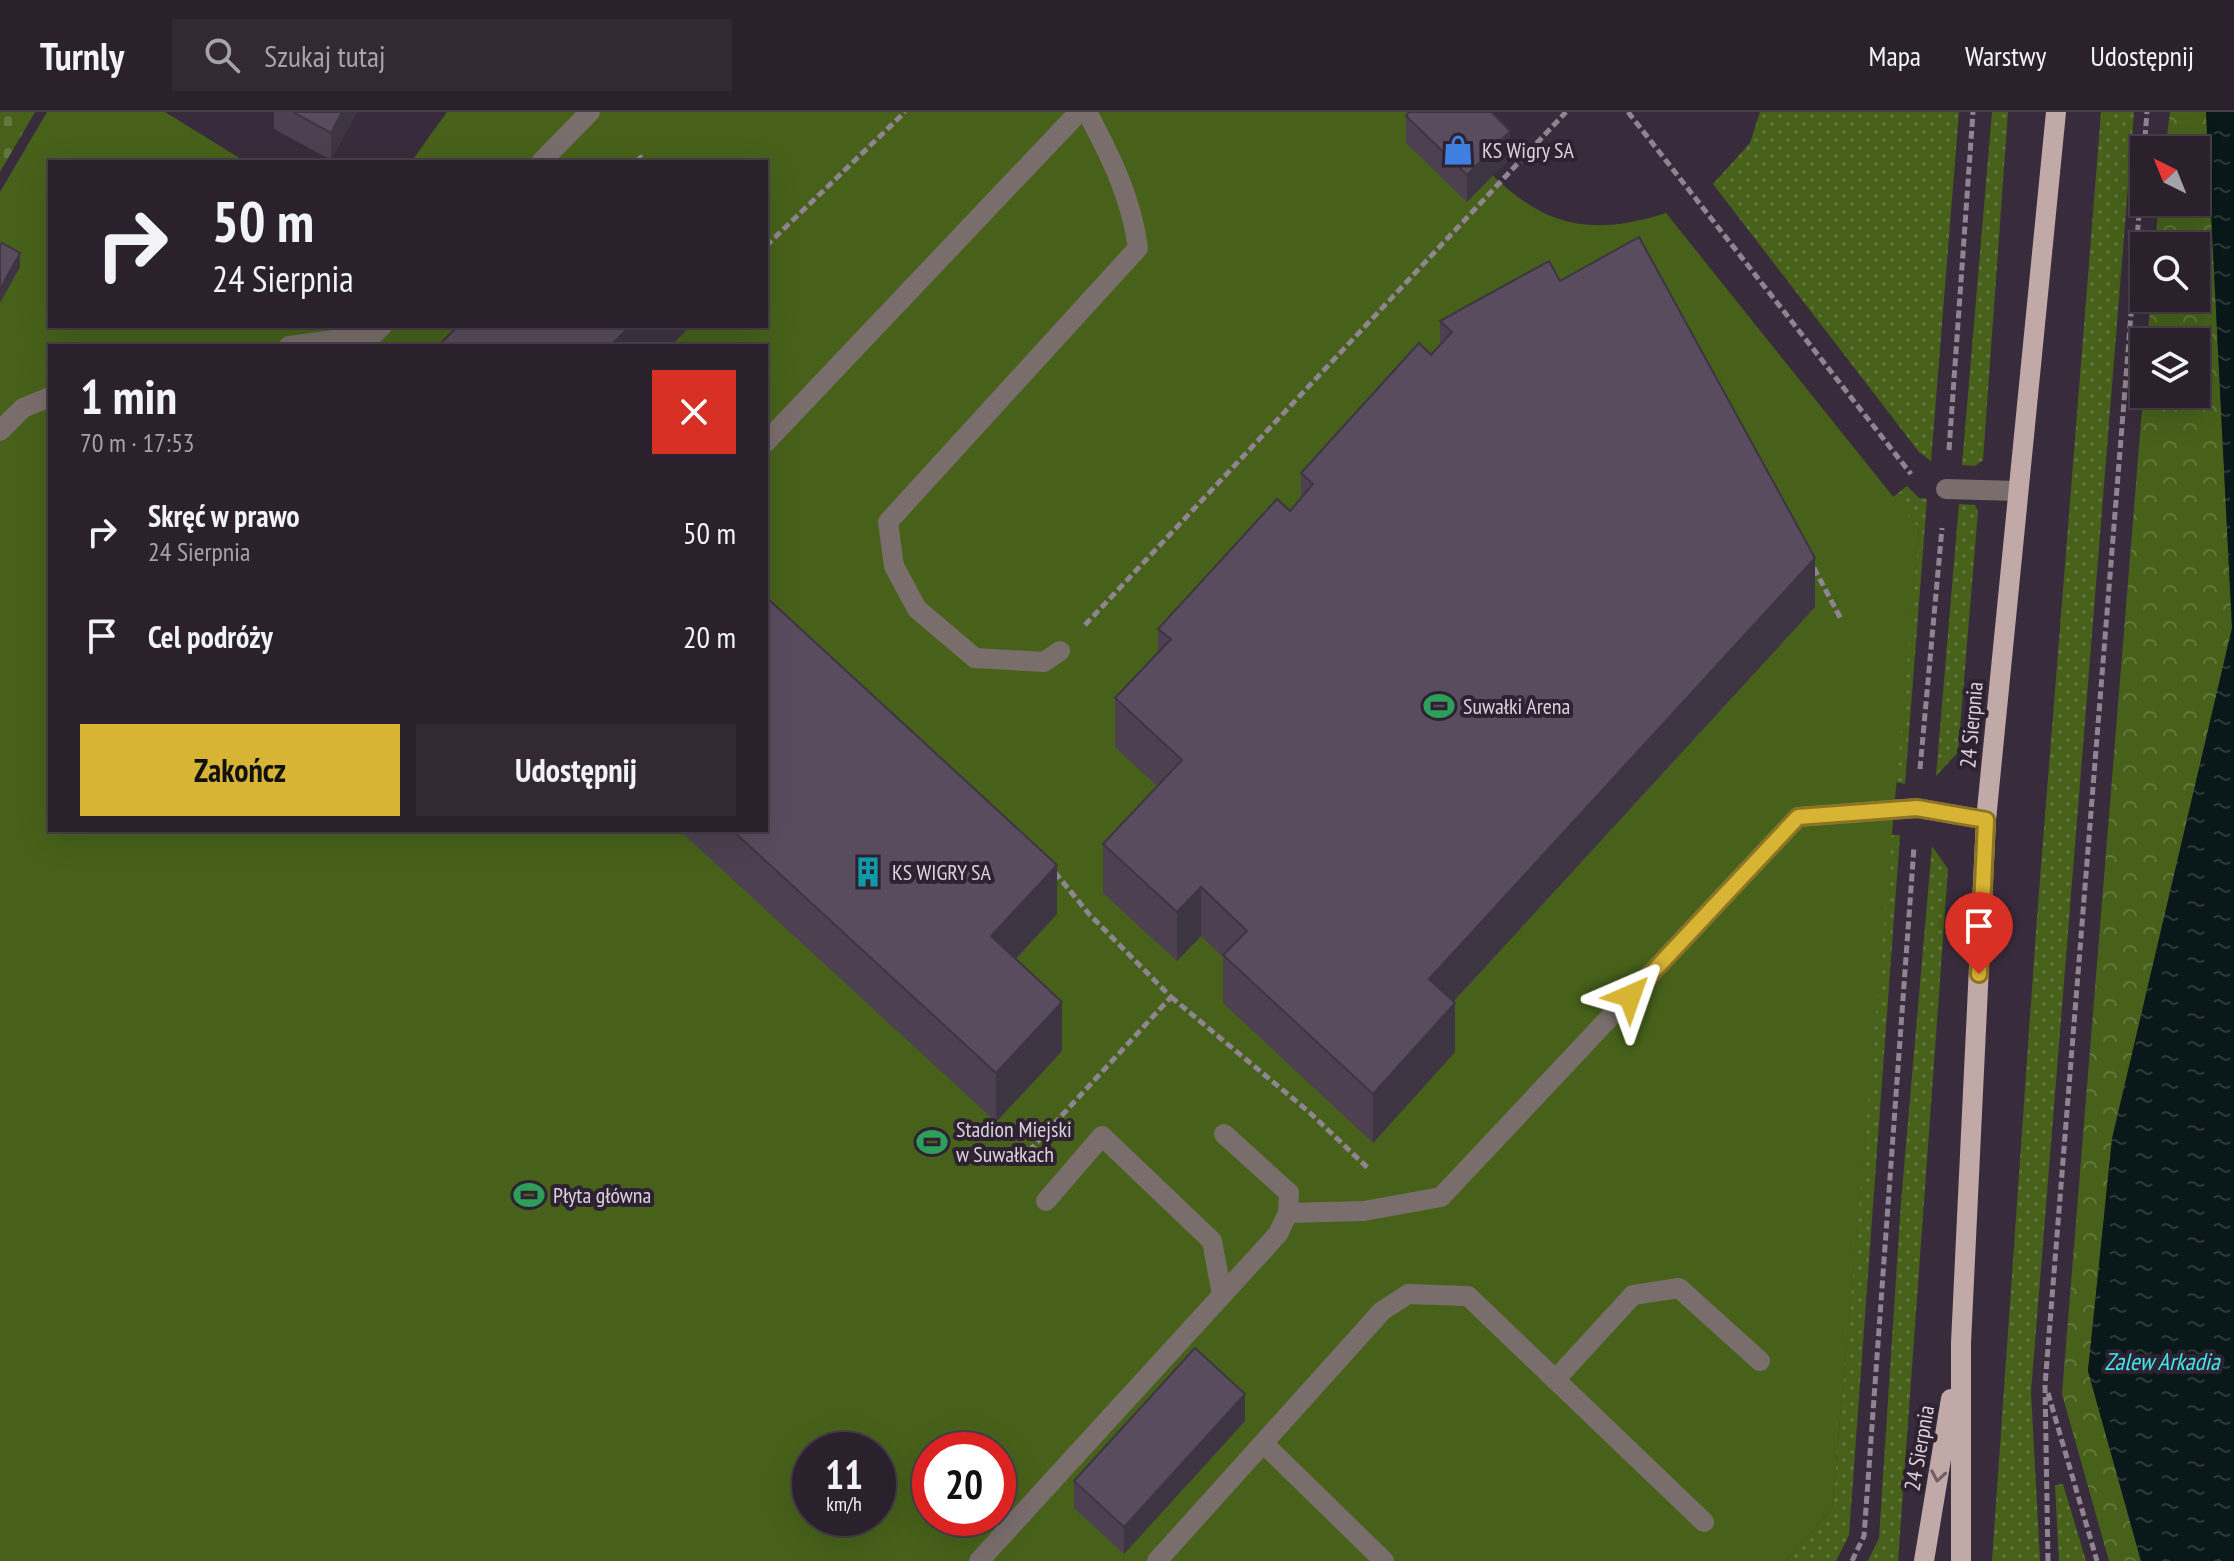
<!DOCTYPE html>
<html lang="pl">
<meta charset="utf-8">
<style>
body{margin:0;font-family:"PT Sans Narrow",sans-serif;background:#322935;color:#f1f3f6;height:100vh;display:flex;flex-direction:column;font-size:30px;white-space:nowrap}
*{box-sizing:border-box;margin:0}
p{font-size:26px;color:#a5a3aa}
.icon{flex:none;width:44px;height:44px;fill:none;stroke:currentColor;stroke-width:2;stroke-linecap:round;stroke-linejoin:round}
.map{position:relative;flex:1;overflow:hidden}
.side{position:absolute;left:48px;top:232px;width:720px;height:488px;display:flex;flex-direction:column;background:#2a212d;border-radius:0px;box-shadow:0 8px 32px #0002,0 0 0 2px #463e49}
.side>*{flex:none}
.banner{position:absolute;left:48px;top:48px;width:720px;height:168px;border-radius:0px;box-shadow:0 8px 32px #0002,0 0 0 2px #463e49;background:#2a212d;color:#f1f3f6;overflow:hidden}
.needle{width:52px;rotate:317deg}
.tools{position:absolute;left:2130px;top:24px;display:grid;gap:16px}
.tools a{display:grid;place-items:center;width:80px;height:80px;border-radius:0px;background:#2a212d;box-shadow:0 8px 32px #0002,0 0 0 2px #463e49;font-size:40px}
.speed{position:absolute;left:792px;top:1320px;display:flex;gap:16px;font-size:40px;font-weight:700;text-align:center}
.speed>*{display:grid;place-content:center;width:104px;height:104px;border-radius:50%;background:#2a212d;box-shadow:0 8px 32px #0002,0 0 0 2px #463e49;line-height:1}
.speed small{font-size:20px;font-weight:400}
.speed .limit{border:12px solid #d22;background:#fff;color:#111}
.pin{position:absolute;display:grid;place-items:center;width:68px;height:68px;color:#fff;margin:-82px -34px;border-radius:50% 50% 50% 0;rotate:-45deg;box-shadow:0 0 8px #0007}
.pin .icon{rotate:45deg}
.me{position:absolute;width:88px;margin:-44px;rotate:43deg;stroke-linejoin:round;filter:drop-shadow(0 0 6px #0008)}
.turn{display:flex;align-items:center;gap:28px;height:168px;padding:0 32px;font-size:36px}
.turn .icon{width:104px;height:104px;stroke-width:2.5}
.turn b{display:block;font-size:56px;line-height:68px}
.round{display:grid;place-items:center;flex:none;width:84px;height:84px;border-radius:0px;background:#322935}
.headline{display:flex;align-items:center;justify-content:space-between;height:136px;padding:0 32px}
h1{font-size:48px;font-weight:700;line-height:60px}
.action{display:flex;gap:16px;margin-top:auto;padding:16px 32px}
.action a{flex:1;height:92px;border-radius:0px;background:#d8b434;color:#111;font-size:32px;font-weight:700;line-height:92px;text-align:center}
.action a+a{background:#322935;color:#f1f3f6}
ul{padding:0;list-style:none}
li{display:flex;align-items:center;gap:24px;height:104px;padding:0 32px}
li div{flex:1}
li b{display:block;font-size:30px}
li em{font-style:normal}
header{display:flex;align-items:center;gap:48px;box-sizing:border-box;height:112px;padding:0 40px;background:#2a212d;border-bottom:2px solid #463e49}
header strong{font-size:38px}
nav{display:flex;gap:44px;margin-inline-start:auto;font-size:28px}
.search{width:560px;height:72px;background:#322935;display:flex;align-items:center;gap:20px;box-sizing:border-box;padding:0 28px;border-radius:0px;color:#a5a3aa;font-size:30px}
.map>svg:first-child{display:block}
.grass{fill:url(#grass-dots)}
.cemetery{fill:url(#cemetery-stones)}
.park{fill:url(#park-crowns)}
.pitch{fill:#47611a;fill-rule:evenodd}
.water{fill:url(#water-ripples)}
.lines{fill:none;stroke-linecap:round;stroke-linejoin:round}
.path{stroke:#8f8592;stroke-width:5;stroke-dasharray:8 4;stroke-linecap:butt}
.minor{stroke:#796e6c;stroke-width:20}
.major{stroke:#c0a9a6;stroke-width:20}
.wall{fill:#4d4151}
.shaded-wall{fill:#3e3542}
.building{fill:#594c5e;stroke:#3e3542;stroke-width:2}
.oneway{stroke:#705f66}
.route-casing{stroke:#8c7522;stroke-width:20}
.route{stroke:#d8b434;stroke-width:14}
.labels{text-anchor:middle;stroke-width:8;stroke-linejoin:round;paint-order:stroke}
.poi-label{font-size:22px;fill:#dad3dd;stroke:#2e2232;text-anchor:start}
.street-label{font-size:22px;fill:#dad3dd;stroke:#2e2232}
.water-label{font-size:24px;font-style:italic;fill:#40e8ee;stroke:#2e2232}
</style>
<header>
<strong>Turnly</strong>
<div class="search"><svg class="icon" aria-label="search" viewBox="0 0 24 24"><circle cx="10" cy="10" r="6"/><path d="M15 15l6 6"/></svg>Szukaj tutaj</div>
<nav><a>Mapa</a><a>Warstwy</a><a>Udostępnij</a></nav>
</header>
<div class="map">
<svg width="2234" height="1449" viewBox="0 0 2234 1449">
<defs>
<pattern id="grass-dots" width="8" height="8" patternUnits="userSpaceOnUse" patternTransform="scale(2)"><rect width="8" height="8" fill="#47611a"/><path d="M2 2h.1M6 6h.1" fill="none" stroke="#61773b" stroke-width="1.8" stroke-linecap="round"/></pattern>
<pattern id="cemetery-stones" width="16" height="16" patternUnits="userSpaceOnUse" patternTransform="scale(2)"><rect width="16" height="16" fill="#47611a"/><path d="M2 7V4a2 2 0 0 1 4 0v3zM10 15v-3a2 2 0 0 1 4 0v3z" fill="#61773b"/></pattern>
<pattern id="park-crowns" width="20" height="18" patternUnits="userSpaceOnUse" patternTransform="scale(2)"><rect width="20" height="18" fill="#47611a"/><path d="M2 6a3 3 0 1 1 6 0M12 15a3 3 0 1 1 6 0" fill="none" stroke="#61773b"/></pattern>
<pattern id="water-ripples" width="26" height="14" patternUnits="userSpaceOnUse" patternTransform="scale(2)"><rect width="26" height="14" fill="#091818"/><path d="M2 4q2-2 4 0t4 0M15 11q2-2 4 0t4 0" fill="none" stroke="#2c3939"/></pattern>
</defs>
<rect width="100%" height="100%" fill="#382c3c"/>
<g class="grass">
<polygon points="1760,0 1959,0 1931,349 1919,340 1713,72 1750,31"/>
<polygon points="1992,0 2008,0 1983,348 1975,354 1962,353"/>
<polygon points="2101,0 2134,0 2031,1280 2040,1449 1992,1449 2037,805"/>
<polygon points="1907,374 1919,386 1927,387 1905,672 1895,670 1919,417 1893,385"/>
<polygon points="1959,392 1975,393 1978,399 1958,640 1936,664"/>
<polygon points="1891,723 1900,723 1849,1423 1836,1449 1785,1449 1832,1397"/>
<polygon points="1932,734 1948,757 1898,1449 1868,1449 1879,1426 1901,1090"/>
<polygon points="2063,1372 2086,1449 2059,1449 2055,1373"/>
</g>
<polygon class="cemetery" points="0,0 35,0 0,60"/>
<polygon class="park" points="2170,0 2206,0 2232,516 2112,1027 2088,1259 2141,1449 2109,1449 2062,1282 2144,273 2144,282 2196,282 2196,230 2147,230 2151,186 2196,186 2196,134 2155,134 2159,90 2196,90 2196,38 2165,38"/>
<path class="pitch" d="M 47,0 L 165,0 L 246,50 L 50,50 L 50,214 L 766,214 L 766,50 L 411,50 L 447,0 L 1429,0 C 1510,77 1543,141 1666,101 L 1919,417 L 1832,1397 L 1785,1449 L 0,1449 L 0,80 ZM 50,234 L 766,234 L 766,718 L 50,718 ZM 810,1338 L 878,1338 L 878,1406 L 810,1406 ZM 930,1338 L 998,1338 L 998,1406 L 930,1406 Z"/>
<polygon class="water" points="2206,0 2234,0 2234,1449 2141,1449 2088,1259 2112,1027 2232,516"/>
<g class="lines">
<g class="path">
<polyline points="1628,0 1911,362"/>
<polyline points="2144,38 2147,0"/>
<polyline points="636,50 641,45 647,50"/>
<polyline points="766,134 905,0"/>
<polyline points="1949,338 1973,0"/>
<polyline points="1814,456 1842,509"/>
<polyline points="1085,513 1566,0"/>
<polyline points="1920,657 1942,416"/>
<polyline points="1171,885 1308,999 1370,1058"/>
<polyline points="1029,1039 1171,885 1089,802 1053,758"/>
<polyline points="2048,1281 2097,1449"/>
<polyline points="1852,1449 1864,1424 1914,735"/>
<polyline points="2048,1449 2045,1273 2144,40"/>
</g>
<g class="minor">
<polyline points="541,50 590,0"/>
<polyline points="289,234 373,223 382,214"/>
<polyline points="0,319 23,296 50,285"/>
<polyline points="766,330 1079,0"/>
<polyline points="1946,377 2017,379"/>
<path d="M 1060,539 L 1044,550 L 975,546 L 917,497 L 894,454 L 888,410 L 1138,136 C 1131,85 1111,45 1087,0"/>
<polyline points="1046,1089 1102,1024 1212,1129 1222,1183"/>
<polyline points="1288,1101 1364,1099 1441,1085 1798,705 1917,696 1986,708"/>
<polyline points="1555,1268 1633,1183 1679,1176 1760,1249"/>
<polyline points="1264,1332 1384,1449"/>
<polyline points="979,1449 1278,1122 1288,1101 1289,1081 1224,1022"/>
<polyline points="1157,1449 1382,1199 1408,1182 1468,1184 1704,1410"/>
</g>
<g class="major">
<polyline points="1924,1449 1951,1287"/>
<polyline points="1961,1449 1961,1231 1986,708 2056,0"/>
</g>
</g>
<g class="wall">
<polygon points="274,0 357,0 331,48 274,17"/>
<polygon points="1406,4 1510,46 1467,90 1406,31"/>
<polygon points="1560,169 1815,495 1454,889 1455,940 1373,1031 1223,891 1223,845 1201,824 1177,849 1103,781 1103,732 1157,674 1115,635 1115,586 1158,541 1158,517 1290,399 1301,386 1301,361 1440,232 1440,209"/>
<polygon points="679,718 766,718 1057,802 1016,847 1062,939 996,1010"/>
<polygon points="1245,1309 1124,1442 1074,1396 1074,1369"/>
</g>
<g class="shaded-wall">
<polygon points="342,0 357,0 331,48 331,21"/>
<polygon points="1510,19 1510,46 1467,90 1467,63"/>
<polygon points="20,141 20,155 0,191 0,177"/>
<polygon points="630,214 691,214 671,234 610,234"/>
<polygon points="1815,446 1815,495 1429,916 1429,867"/>
<polygon points="1057,753 1057,802 991,873 991,824"/>
<polygon points="1201,775 1201,824 1177,849 1177,800"/>
<polygon points="1062,890 1062,939 996,1010 996,961"/>
<polygon points="1455,891 1455,940 1373,1031 1373,982"/>
<polygon points="1245,1282 1245,1309 1124,1442 1124,1415"/>
</g>
<g class="building">
<polygon points="293,0 342,0 331,21"/>
<polygon points="1409,0 1491,0 1510,19 1467,63 1406,4"/>
<polygon points="1639,125 1815,446 1429,867 1455,891 1373,982 1223,843 1247,819 1201,775 1177,800 1103,732 1182,648 1115,586 1171,527 1158,517 1277,387 1290,399 1313,372 1301,361 1419,231 1431,243 1452,220 1440,209 1549,149 1560,169"/>
<polygon points="2,131 20,141 0,177 0,133"/>
<polygon points="458,214 630,214 610,234 438,234"/>
<polygon points="766,485 1057,753 991,824 1062,890 996,961 732,718 766,718"/>
<polygon points="1195,1236 1245,1282 1124,1415 1074,1369"/>
</g>
<defs><path id="oneway-chevron" d="M-2-3.5L2.5 0L-2 3.5" fill="none" stroke-width="1.6" stroke-linecap="round" stroke-linejoin="round" transform="scale(2)"/></defs>
<use class="oneway" href="#oneway-chevron" transform="translate(1938 1364) rotate(100)"/>
<g class="lines">
<g class="route-casing">
<polyline id="route" points="1630,884 1798,705 1917,696 1986,708 1979,862"/>
</g>
<use href="#route" class="route"/>
</g>
<defs>
<g id="shop-bare" transform="scale(2.4)"><path d="M-5-2.5h2.3a2.7 3.5 0 0 1 5.4 0H5L5.5 6h-11ZM-1.5-2.5h3a1.5 2.3 0 0 0-3 0Z" fill="#3f7fe0" stroke="#2e2232" stroke-width="2.5" paint-order="stroke"/></g>
<g id="stadium-bare" transform="scale(2.4)"><path d="M0-5a6.5 5 0 1 0 0 10a6.5 5 0 1 0 0-10ZM-3.5-1.8h7v3.6h-7Z" fill="#2e9e5b" stroke="#2e2232" stroke-width="2.5" paint-order="stroke"/></g>
<g id="building-bare" transform="scale(2.4)"><path d="M-4-6H4V6H1V3H-1V6H-4ZM-2.5-4.3h1.7v1.8h-1.7ZM.8-4.3h1.7v1.8H.8ZM-2.5-1h1.7V.8h-1.7ZM.8-1h1.7V.8H.8Z" fill="#0f9aa8" stroke="#2e2232" stroke-width="2.5" paint-order="stroke"/></g>
</defs>
<g fill-rule="evenodd">
<use href="#shop-bare" x="1458" y="38"/>
<use href="#stadium-bare" x="1439" y="594"/>
<use href="#building-bare" x="868" y="760"/>
<use href="#stadium-bare" x="932" y="1030"/>
<use href="#stadium-bare" x="529" y="1083"/>
</g>
<g class="labels">
<g class="poi-label">
<text x="1482" y="46">KS Wigry SA</text>
<text x="1463" y="602">Suwałki Arena</text>
<text x="892" y="768">KS WIGRY SA</text>
<text x="956" y="1025">Stadion Miejski<tspan x="956" dy="25">w Suwałkach</tspan></text>
<text x="553" y="1091">Płyta główna</text>
</g>
<g class="street-label">
<text transform="translate(1971 613) rotate(-85)" y="8">24 Sierpnia</text>
<text transform="translate(1919 1336) rotate(-80)" y="8">24 Sierpnia</text>
</g>
<g class="water-label">
<text x="2162" y="1258">Zalew Arkadia</text>
</g>
</g>
</svg>
<div class="tools">
<a><svg class="needle" viewBox="-14 -14 28 28"><path d="M0-13l5 13h-10z" fill="#e53935"/><path d="M0 13l5-13h-10z" fill="#a5a3aa"/></svg></a>
<a><svg class="icon" aria-label="search" viewBox="0 0 24 24"><circle cx="10" cy="10" r="6"/><path d="M15 15l6 6"/></svg></a>
<a><svg class="icon" aria-label="layers" viewBox="0 0 24 24"><path d="M12 4l9 5-9 5-9-5zM3 14l9 5 9-5"/></svg></a>
</div>
<div class="speed"><div>11<small>km/h</small></div><div class="limit">20</div></div>
<div class="pin" style="left:1979px;top:862px;background:#d93025"><svg class="icon" aria-label="arrive" viewBox="0 0 24 24"><path d="M6 21V4h12l-3 4 3 4H6"/></svg></div>
<svg class="me" style="left:1630px;top:884px" viewBox="-20 -20 40 40"><path d="M0-17L14 15 0 8-14 15z" fill="#d8b434" stroke="#fff" stroke-width="4"/></svg>
<div class="banner">
<div class="turn"><svg class="icon" aria-label="right" viewBox="0 0 24 24"><path d="M7 20v-9h11M14 6l5 5-5 5"/></svg><div><b>50 m</b>24 Sierpnia</div></div>
</div>
<section class="side">
<div class="headline"><div><h1>1 min</h1><p>70 m · 17:53</p></div><a class="round" style="background:#d93025;color:#fff"><svg class="icon" aria-label="close" viewBox="0 0 24 24"><path d="M6 6l12 12M18 6L6 18"/></svg></a></div>
<ul>
<li><svg class="icon" aria-label="right" viewBox="0 0 24 24"><path d="M7 20v-9h11M14 6l5 5-5 5"/></svg><div><b>Skręć w prawo</b><p>24 Sierpnia</p></div><em>50 m</em></li>
<li><svg class="icon" aria-label="arrive" viewBox="0 0 24 24"><path d="M6 21V4h12l-3 4 3 4H6"/></svg><div><b>Cel podróży</b></div><em>20 m</em></li>
</ul>
<div class="action"><a>Zakończ</a><a>Udostępnij</a></div>
</section>
</div>
